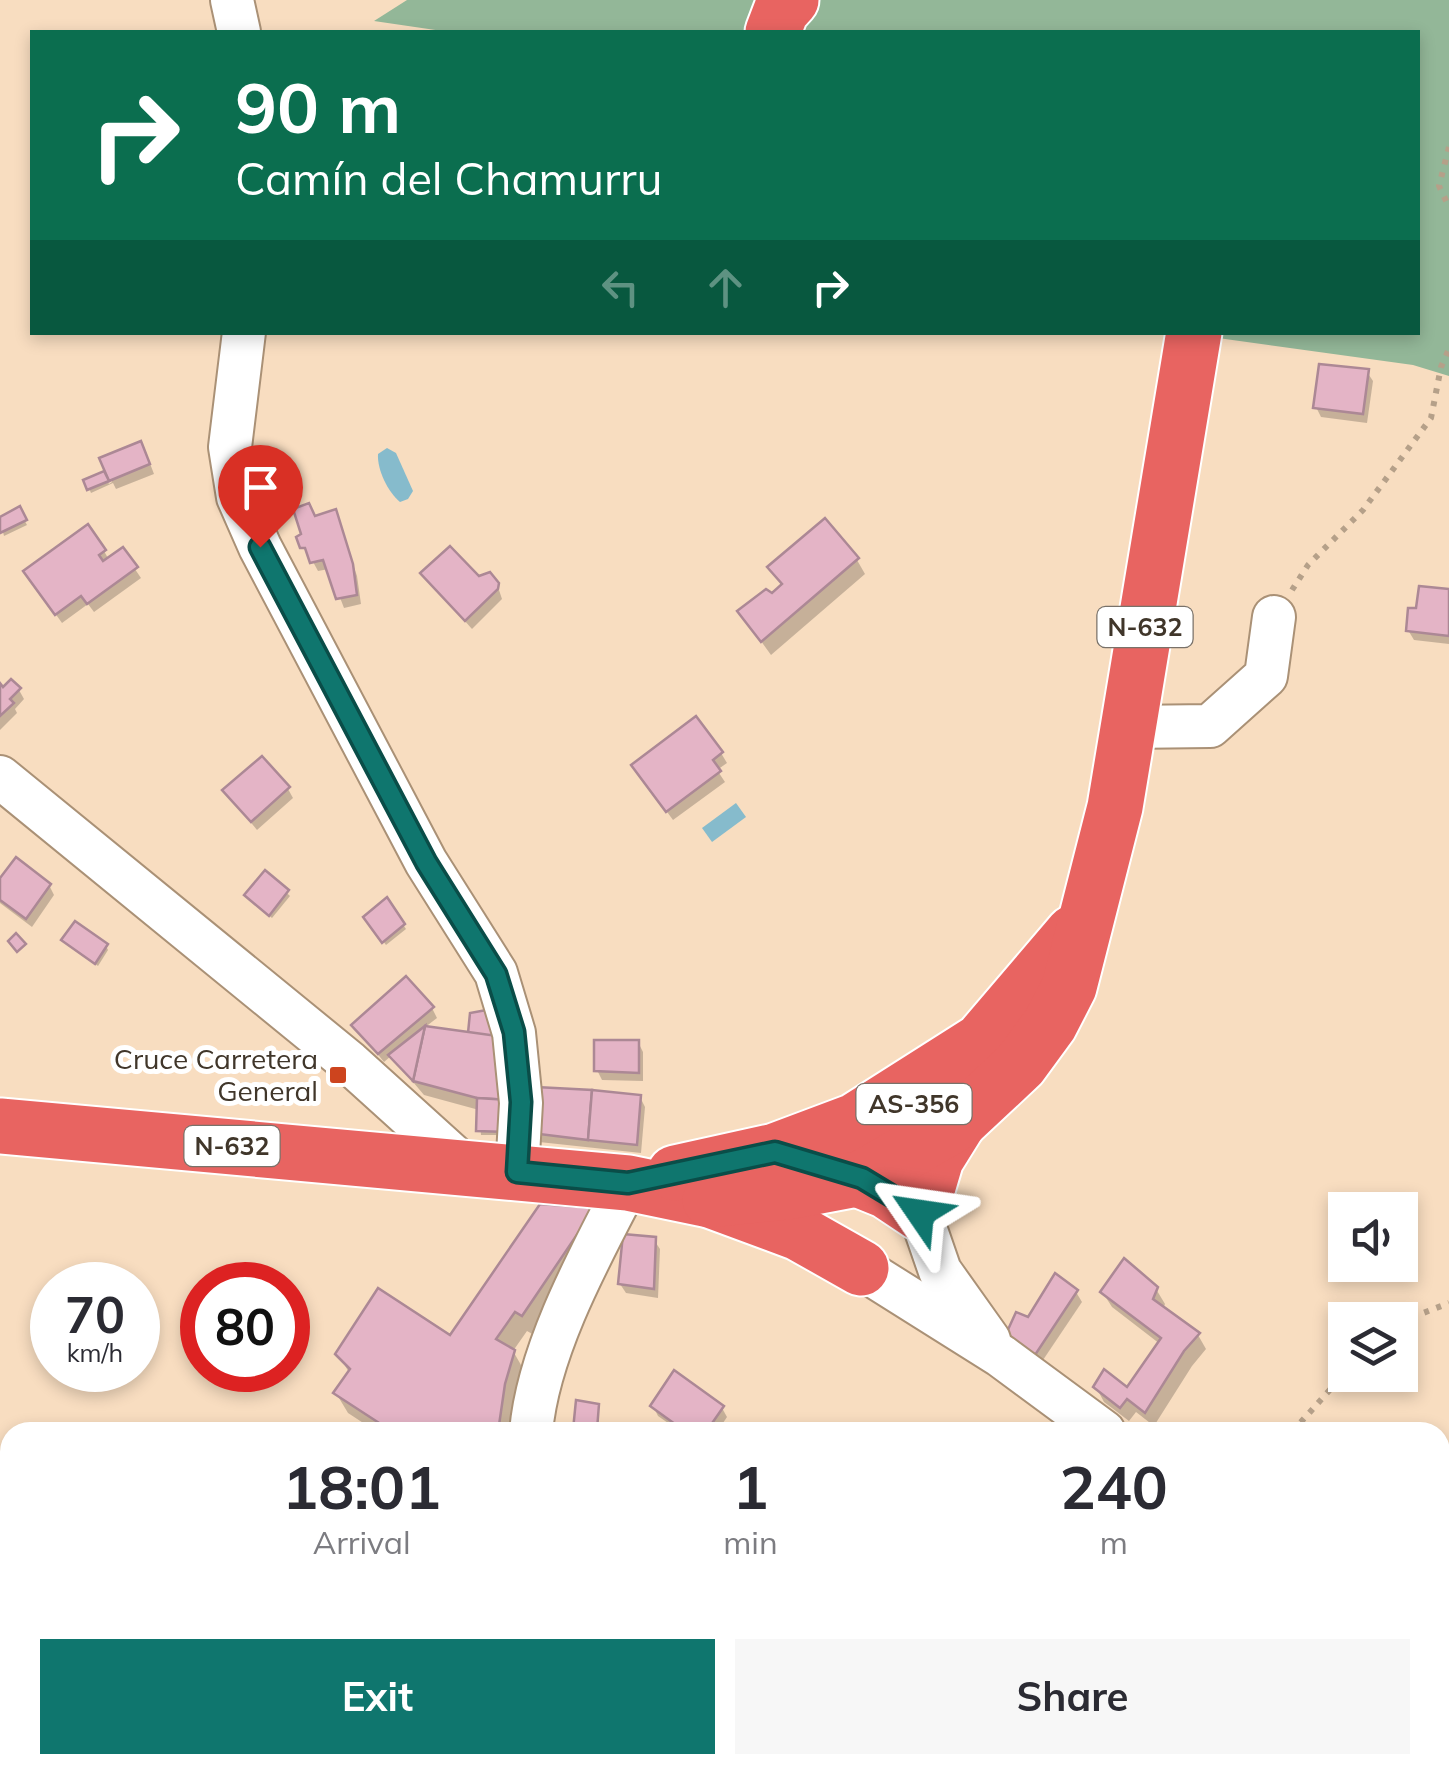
<!DOCTYPE html>
<meta charset="utf-8">
<style>
body{margin:0;font-family:Mulish,sans-serif;background:#f7f7f7;color:#2b2b33;height:100vh;display:flex;flex-direction:column;font-size:38px;white-space:nowrap}
*{box-sizing:border-box;margin:0}
p{font-size:32px;color:#7c7c81}
.icon{flex:none;width:55px;height:55px;fill:none;stroke:currentColor;stroke-width:2;stroke-linecap:round;stroke-linejoin:round}
.map{position:relative;flex:1;overflow:hidden}
.side{position:absolute;left:0px;top:1422px;width:1450px;height:352px;display:flex;flex-direction:column;background:#fff;border-radius:30px 30px 0 0;box-shadow:0 5px 15px #0003}
.side>*{flex:none}
.top-card{position:absolute;left:30px;top:30px;width:1390px;height:305px;border-radius:0px;box-shadow:0 5px 15px #0003;background:#0b6e4f;color:#fff;overflow:hidden}
.buttons{position:absolute;left:1328px;top:1192px;display:grid;gap:20px}
.buttons a{display:grid;place-items:center;width:90px;height:90px;border-radius:0px;background:#fff;box-shadow:0 5px 15px #0003;font-size:50px}
.speed{position:absolute;left:30px;top:1262px;display:flex;gap:20px;font-size:50px;font-weight:700;text-align:center}
.speed>*{display:grid;place-content:center;width:130px;height:130px;border-radius:50%;background:#fff;box-shadow:0 5px 15px #0003;line-height:1}
.speed small{font-size:25px;font-weight:400}
.speed .limit{border:15px solid #d22;background:#fff;color:#111}
.pin{position:absolute;display:grid;place-items:center;width:85px;height:85px;color:#fff;margin:-102px -42px;border-radius:50% 50% 50% 0;rotate:-45deg;box-shadow:0 0 10px #0007}
.pin .icon{rotate:45deg}
.me{position:absolute;width:110px;margin:-55px;rotate:302deg;stroke-linejoin:round;filter:drop-shadow(0 0 8px #0008)}
.turn{display:flex;align-items:center;gap:35px;height:210px;padding:0 40px;font-size:45px}
.turn .icon{width:130px;height:130px;stroke-width:2.5}
.turn b{display:block;font-size:70px;line-height:85px}
.lanes{display:flex;align-items:center;height:95px;padding:0 40px;background:#0003;justify-content:center;gap:50px;direction:ltr}
.lanes .off{opacity:.35}
.eta{display:flex;justify-content:space-evenly;align-items:center;height:170px;text-align:center}
.eta b{font-size:60px;font-weight:700;line-height:70px}
.primary-button{display:flex;gap:20px;margin-top:auto;padding:20px 40px}
.primary-button a{flex:1;height:115px;border-radius:0px;background:#0f766e;color:#fff;font-size:40px;font-weight:700;line-height:115px;text-align:center}
.primary-button a+a{background:#f7f7f7;color:#2b2b33}
.map>svg:first-child{display:block}
.forest{fill:#93b798}
.water{fill:#86bbcc}
.shadow{fill:#0003}
.building{fill:#e4b4c6;stroke:#ac8895;stroke-width:2.5}
.lines{fill:none;stroke-linecap:round;stroke-linejoin:round}
.minor-casing{stroke:#aa9176;stroke-width:46}
.highway-casing{stroke:#fff;stroke-width:59}
.path{stroke:#b5a089;stroke-width:6;stroke-dasharray:5 8;stroke-linecap:butt}
.minor{stroke:#fff;stroke-width:42}
.highway{stroke:#e86461;stroke-width:55}
.route-casing{stroke:#0a4d48;stroke-width:25}
.route{stroke:#0f766e;stroke-width:18}
.poi-dot{fill:#cd441e;stroke:#fff;stroke-width:4}
.labels{text-anchor:middle;stroke-width:10;stroke-linejoin:round;paint-order:stroke}
.shield{fill:#fff;stroke:#79726a;stroke-width:2.5}
.shield-label{font-size:25px;font-weight:bold;fill:#40362a}
.poi-label{font-size:28px;fill:#40362a;stroke:#fff;text-anchor:end}
</style>
<div class="map">
<svg width="1449" height="1774" viewBox="0 0 1449 1774">
<rect width="100%" height="100%" fill="#f8ddc0"/>
<polygon class="forest" points="407,0 1449,0 1449,376 1413,365 1218,338 1218,332 1418,332 1418,32 449,32 374,21"/>
<g class="water">
<path d="M 387,448 L 396,453 L 413,491 L 408,499 L 400,502 C 388,492 377,470 378,454 Z"/>
<polygon points="736,803 746,817 712,842 702,828"/>
</g>
<g class="shadow">
<polygon points="1367,372 1373,381 1367,423 1321,417 1316,407"/>
<polygon points="146,453 154,474 116,489 113,483 91,493 86,481 103,474 109,484 112,482 102,459"/>
<polygon points="19,510 27,525 4,536 0,520"/>
<polygon points="335,512 357,576 361,604 344,608 329,569 318,571 300,538 315,519"/>
<polygon points="122,550 141,578 94,612 88,604 62,623 32,581 104,551 109,560"/>
<polygon points="857,560 865,574 771,655 740,612 783,587 770,568"/>
<polygon points="423,574 497,584 502,599 472,629"/>
<polygon points="1449,592 1449,644 1414,640 1408,630 1418,611"/>
<polygon points="0,687 19,690 24,699 15,709 17,713 0,730"/>
<polygon points="721,753 727,763 717,770 725,782 673,820 640,775"/>
<polygon points="288,789 293,798 257,830 225,791"/>
<polygon points="265,873 290,896 272,918 249,899"/>
<polygon points="0,882 49,885 54,895 32,927 0,903"/>
<polygon points="387,901 406,929 386,945 366,918"/>
<polygon points="64,940 106,946 108,950 98,966"/>
<polygon points="432,1008 437,1018 424,1028 509,1135 481,1135 479,1110 424,1095 391,1056 384,1062 354,1025"/>
<polygon points="638,1042 643,1052 643,1081 602,1080 597,1070"/>
<polygon points="640,1097 645,1107 641,1153 539,1142 534,1133"/>
<polygon points="541,1207 605,1229 534,1335 527,1331 513,1351 525,1372 511,1432 377,1432 348,1413 336,1393 350,1374 338,1354 451,1339"/>
<polygon points="654,1240 660,1249 658,1298 626,1293 620,1284"/>
<polygon points="1156,1289 1165,1304 1163,1309 1198,1335 1206,1349 1192,1366 1154,1426 1136,1412 1129,1421 1104,1402 1096,1387 1128,1390 1160,1344 1112,1307 1103,1293"/>
<polygon points="1076,1292 1082,1302 1041,1363 1014,1344 1030,1320"/>
<polygon points="597,1406 598,1432 578,1432 576,1429"/>
<polygon points="653,1406 722,1408 727,1417 717,1432 681,1432 658,1416"/>
</g>
<g class="building">
<polygon points="1319,364 1369,369 1363,414 1313,408"/>
<polygon points="141,441 150,464 109,481 99,458"/>
<polygon points="104,471 109,481 87,490 83,480"/>
<polygon points="309,503 315,516 336,509 353,564 357,595 336,599 323,560 310,563 305,548 300,548 296,537 301,534 293,509"/>
<polygon points="20,506 27,520 0,533 0,517"/>
<polygon points="825,518 859,558 761,642 737,611 766,589 772,593 782,584 767,567"/>
<polygon points="88,524 106,550 99,555 103,561 123,547 138,567 87,604 81,596 55,615 23,571"/>
<polygon points="450,546 479,576 490,572 499,583 498,589 465,621 420,573"/>
<polygon points="1419,586 1449,589 1449,636 1406,631 1408,608 1416,608"/>
<polygon points="11,679 21,688 10,699 14,703 0,716 0,683 3,687"/>
<polygon points="696,716 723,752 713,760 721,771 666,812 631,765"/>
<polygon points="262,756 290,787 251,822 222,790"/>
<polygon points="16,857 51,884 26,919 0,900 0,878"/>
<polygon points="265,870 289,890 269,916 244,895"/>
<polygon points="387,897 405,924 382,943 363,917"/>
<polygon points="75,921 108,944 95,964 61,940"/>
<polygon points="16,933 26,944 17,952 8,941"/>
<polygon points="406,976 434,1007 378,1054 351,1025"/>
<polygon points="492,1009 504,1038 468,1033 470,1013"/>
<polygon points="425,1026 512,1038 509,1100 477,1098 413,1081"/>
<polygon points="425,1026 413,1081 388,1055"/>
<polygon points="594,1040 639,1040 639,1073 594,1071"/>
<polygon points="536,1087 592,1090 588,1140 531,1133"/>
<polygon points="592,1090 641,1095 637,1145 588,1140"/>
<polygon points="477,1098 509,1100 508,1132 476,1131"/>
<polygon points="540,1204 595,1208 522,1316 515,1312 496,1339 515,1350 505,1384 498,1432 393,1432 333,1393 350,1369 335,1354 378,1288 450,1335"/>
<polygon points="623,1234 656,1237 654,1289 618,1284"/>
<polygon points="1124,1258 1158,1287 1153,1299 1200,1333 1184,1351 1145,1413 1127,1399 1120,1408 1093,1387 1104,1369 1127,1387 1161,1338 1100,1292"/>
<polygon points="1055,1273 1078,1290 1035,1355 1006,1334 1016,1312 1028,1317"/>
<polygon points="674,1370 724,1406 706,1432 686,1432 650,1406"/>
<polygon points="576,1400 599,1404 597,1430 573,1430"/>
<polygon points="1106,1765 1131,1765 1140,1774 1098,1774"/>
</g>
<g class="lines">
<g class="minor-casing">
<g id="minor">
<polyline points="232,0 239,32"/>
<polyline points="244,332 230,447 238,497 260,547 426,862 496,973 514,1033 521,1103 517,1172"/>
<polyline points="1128,727 1210,726 1266,676 1274,617"/>
<polyline points="0,777 349,1062 464,1166"/>
<polyline points="920,1213 940,1271 989,1340"/>
<polyline points="861,1268 1001,1356 1104,1432"/>
<path d="M 531,1432 C 538,1350 590,1256 628,1183"/>
<polyline points="1440,1684 1449,1691"/>
<polyline points="542,1765 543,1774"/>
</g>
</g>
<g class="highway-casing">
<g id="highway">
<polyline points="773,32 781,11 791,0"/>
<polyline points="0,1126 628,1183 710,1200 799,1233 861,1268"/>
<polyline points="835,1170 887,1191 920,1213 936,1159 959,1122"/>
<polyline points="675,1173 775,1151 855,1121 981,1041 1073,933"/>
<polyline points="710,1200 788,1192 862,1178 959,1122 1020,1065 1050,1024 1069,987 1115,807 1194,332"/>
</g>
</g>
<g class="path">
<polyline points="1449,147 1439,186 1449,207"/>
<polyline points="1292,590 1308,565 1363,510 1431,418 1441,367 1449,349"/>
<polyline points="1400,1322 1449,1303"/>
<polyline points="1292,1432 1345,1373"/>
<polyline points="1253,1774 1261,1765"/>
</g>
<use href="#minor" class="minor"/>
<use href="#highway" class="highway"/>
</g>
<g class="lines">
<g class="route-casing">
<polyline id="route" points="260,547 426,862 496,974 514,1032 521,1102 517,1172 628,1183 775,1152 862,1178 920,1213"/>
</g>
<use href="#route" class="route"/>
</g>
<rect class="poi-dot" x="328" y="1065" width="20" height="20" rx="5"/>
<g class="labels">
<g class="shield">
<rect x="1097.5" y="607" width="95" height="40" rx="8"/>
<rect x="856.5" y="1084" width="115" height="40" rx="8"/>
<rect x="184.5" y="1126" width="95" height="40" rx="8"/>
</g>
<g class="shield-label">
<text x="1145" y="636">N-632</text>
<text x="914" y="1113">AS-356</text>
<text x="232" y="1155">N-632</text>
</g>
<g class="poi-label">
<text x="318" y="1069">Cruce Carretera<tspan x="318" dy="32">General</tspan></text>
</g>
</g>
</svg>
<div class="buttons">
<a><svg class="icon" aria-label="sound" viewBox="0 0 24 24"><path d="M4 9h4l5-4v14l-5-4H4zM17 9q2 3 0 6"/></svg></a>
<a><svg class="icon" aria-label="layers" viewBox="0 0 24 24"><path d="M12 4l9 5-9 5-9-5zM3 14l9 5 9-5"/></svg></a>
</div>
<div class="speed"><div>70<small>km/h</small></div><div class="limit">80</div></div>
<div class="pin" style="left:260px;top:547px;background:#d93025"><svg class="icon" aria-label="arrive" viewBox="0 0 24 24"><path d="M6 21V4h12l-3 4 3 4H6"/></svg></div>
<svg class="me" style="left:920px;top:1213px" viewBox="-20 -20 40 40"><path d="M0-17L14 15 0 8-14 15z" fill="#0f766e" stroke="#fff" stroke-width="4"/></svg>
<div class="top-card">
<div class="turn"><svg class="icon" aria-label="right" viewBox="0 0 24 24"><path d="M7 20v-9h11M14 6l5 5-5 5"/></svg><div><b>90 m</b>Camín del Chamurru</div></div>
<div class="lanes"><svg class="icon off" aria-label="left" viewBox="0 0 24 24"><path d="M17 20v-9H6M10 6l-5 5 5 5"/></svg><svg class="icon off" aria-label="ahead" viewBox="0 0 24 24"><path d="M12 20V5M6 11l6-6 6 6"/></svg><svg class="icon" aria-label="right" viewBox="0 0 24 24"><path d="M7 20v-9h11M14 6l5 5-5 5"/></svg></div>
</div>
<section class="side">
<div class="eta">
<div><b>18:01</b><p>Arrival</p></div>
<div><b>1</b><p>min</p></div>
<div><b>240</b><p>m</p></div>
</div>
<div class="primary-button"><a>Exit</a><a>Share</a></div>
</section>
</div>
